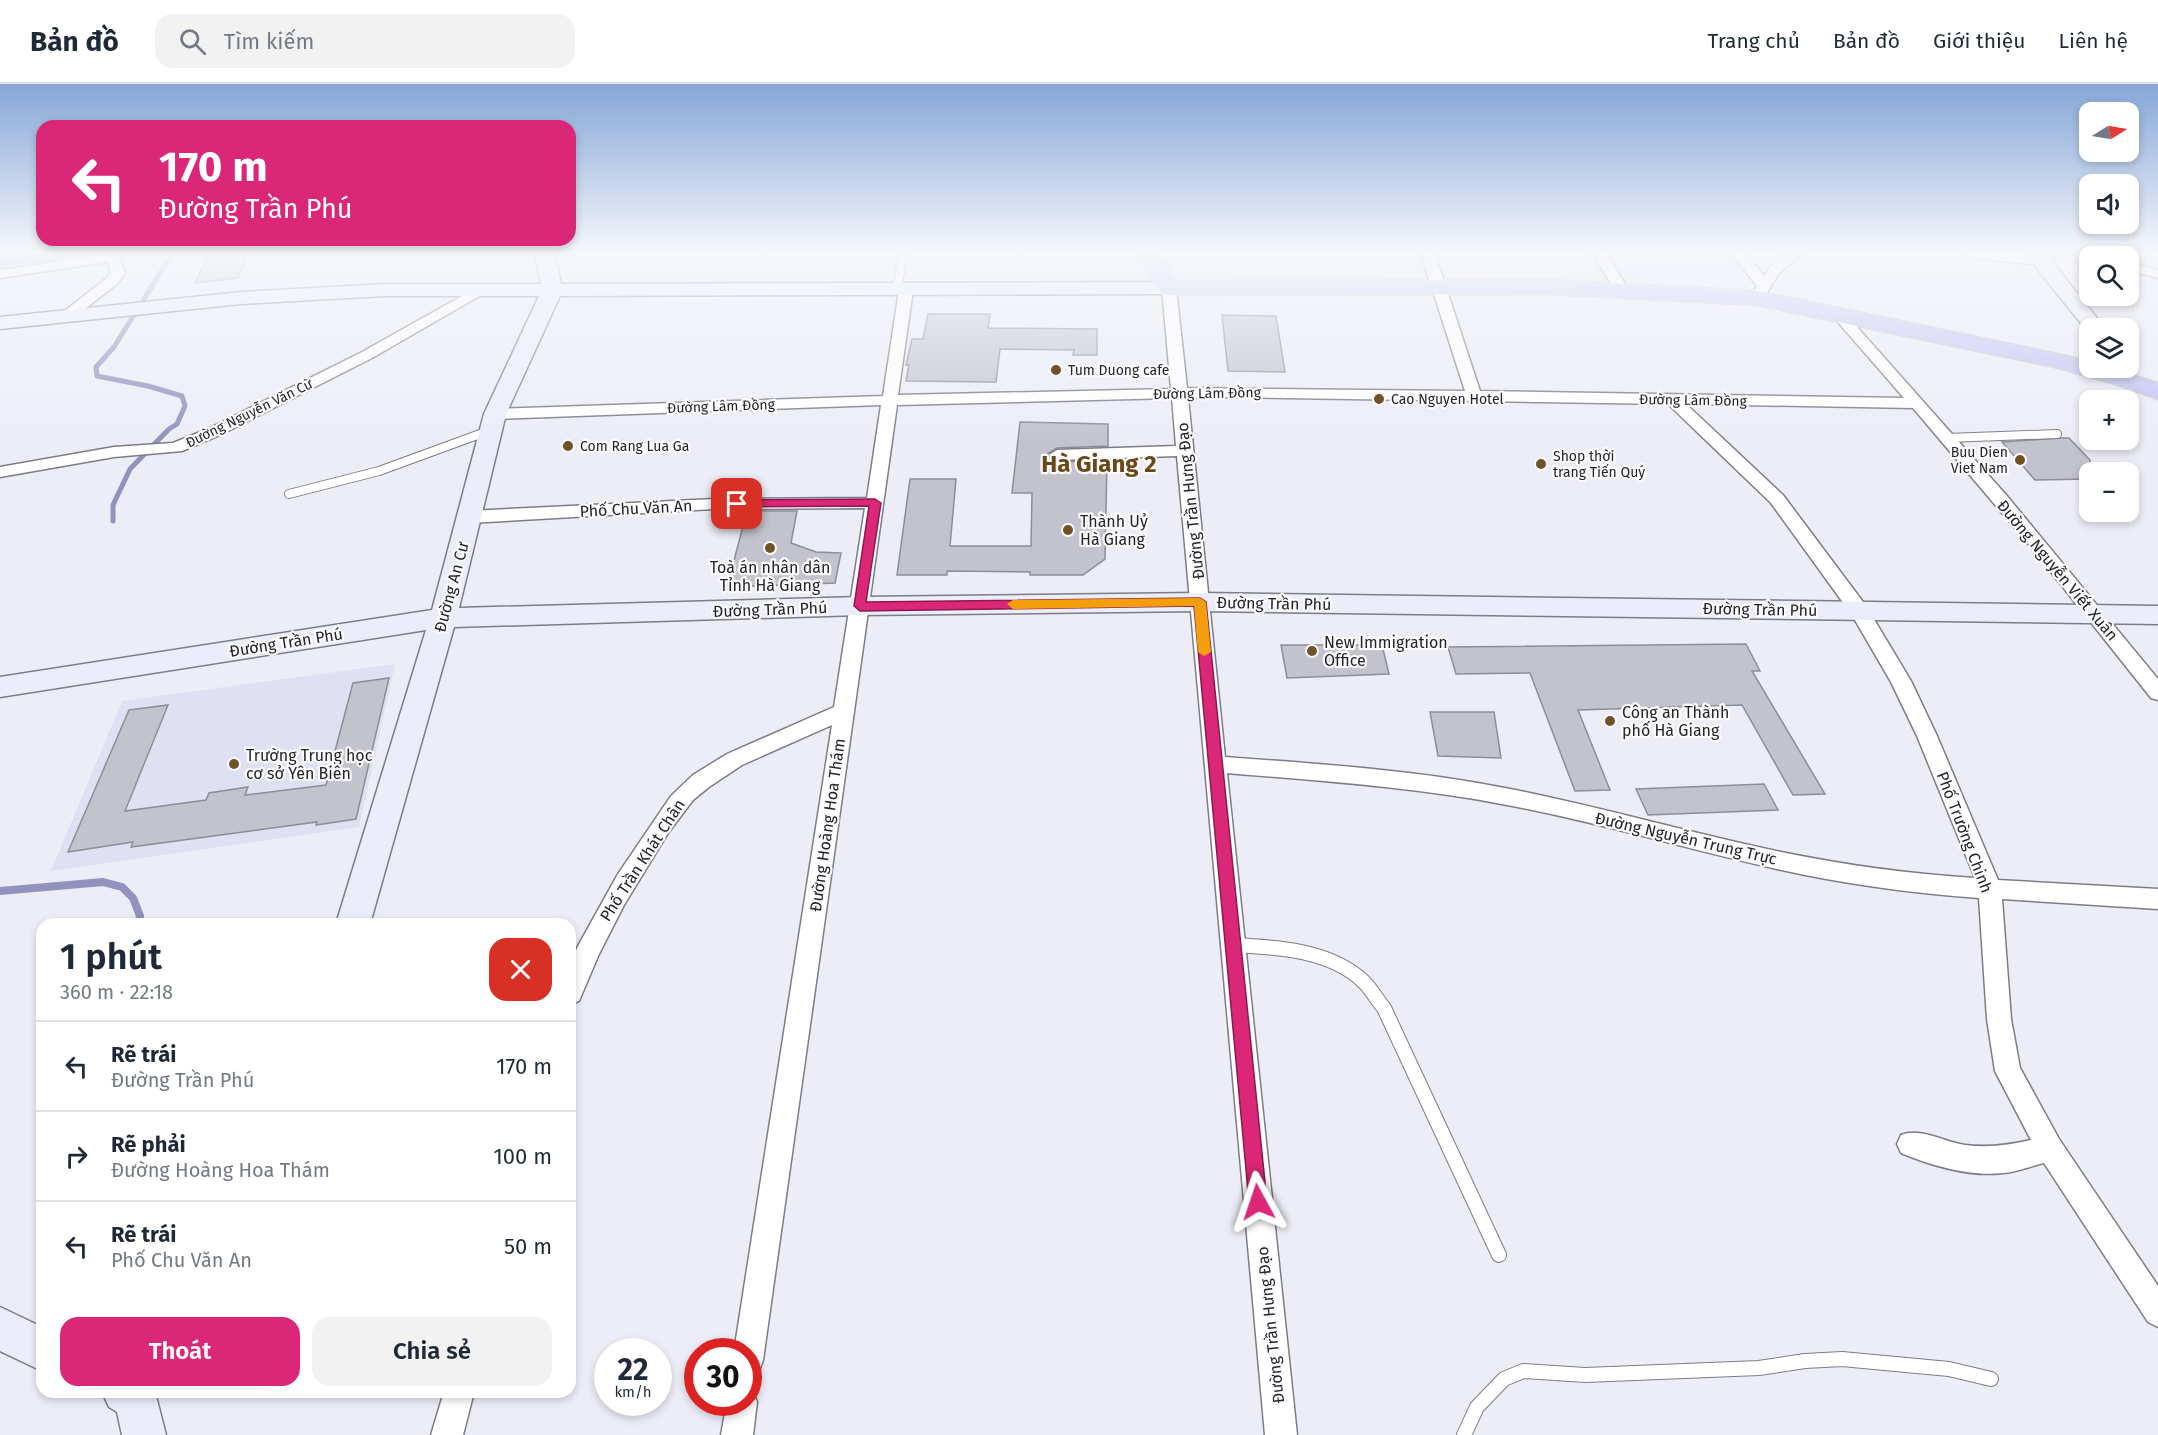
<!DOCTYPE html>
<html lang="vi">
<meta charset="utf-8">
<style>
body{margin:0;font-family:"Fira Sans",sans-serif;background:#f2f2f3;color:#1f2937;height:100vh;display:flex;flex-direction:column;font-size:22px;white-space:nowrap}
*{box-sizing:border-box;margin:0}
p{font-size:20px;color:#747a83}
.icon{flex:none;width:33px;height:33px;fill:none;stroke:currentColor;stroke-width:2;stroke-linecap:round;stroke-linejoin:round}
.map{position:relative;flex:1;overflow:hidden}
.side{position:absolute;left:36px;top:834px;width:540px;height:480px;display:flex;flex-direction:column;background:#fff;border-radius:18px;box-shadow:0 3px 9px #0003}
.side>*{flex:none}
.banner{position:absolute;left:36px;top:36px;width:540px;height:126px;border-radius:18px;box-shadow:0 3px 9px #0003;background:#db2777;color:#fff;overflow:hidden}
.needle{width:39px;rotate:79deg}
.tools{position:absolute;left:2079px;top:18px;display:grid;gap:12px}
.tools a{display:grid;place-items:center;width:60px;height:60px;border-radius:12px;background:#fff;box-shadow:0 3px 9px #0003;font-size:30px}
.speed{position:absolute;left:594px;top:1254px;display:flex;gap:12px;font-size:30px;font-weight:700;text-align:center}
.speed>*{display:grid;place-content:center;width:78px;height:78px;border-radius:50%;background:#fff;box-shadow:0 3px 9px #0003;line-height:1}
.speed small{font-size:15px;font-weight:400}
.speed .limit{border:9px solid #d22;background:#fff;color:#111}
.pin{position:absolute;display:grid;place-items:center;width:51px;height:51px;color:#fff;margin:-26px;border-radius:12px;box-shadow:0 3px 9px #0006}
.me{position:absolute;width:66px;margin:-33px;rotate:355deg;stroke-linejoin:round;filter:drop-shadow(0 0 4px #0008)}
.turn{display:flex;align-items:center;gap:21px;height:126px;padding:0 24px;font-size:27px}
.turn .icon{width:78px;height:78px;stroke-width:2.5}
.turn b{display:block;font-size:42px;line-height:51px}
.round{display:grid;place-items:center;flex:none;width:63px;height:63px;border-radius:18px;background:#f2f2f3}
.summary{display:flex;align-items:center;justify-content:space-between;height:102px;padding:0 24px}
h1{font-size:36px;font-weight:600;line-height:45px}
.cta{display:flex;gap:12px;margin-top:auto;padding:12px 24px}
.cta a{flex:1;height:69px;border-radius:18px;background:#db2777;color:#fff;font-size:24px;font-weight:600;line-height:69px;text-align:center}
.cta a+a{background:#f2f2f3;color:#1f2937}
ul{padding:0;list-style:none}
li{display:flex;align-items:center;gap:18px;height:90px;padding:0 24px;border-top:2px solid #e0e1e3}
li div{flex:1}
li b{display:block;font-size:22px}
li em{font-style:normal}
header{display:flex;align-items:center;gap:36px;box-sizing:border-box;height:84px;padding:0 30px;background:#fff;border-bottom:2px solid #e0e1e3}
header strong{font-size:28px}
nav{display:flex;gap:33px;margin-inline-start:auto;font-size:21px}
.search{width:420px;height:54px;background:#f2f2f3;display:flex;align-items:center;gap:15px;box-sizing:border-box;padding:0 21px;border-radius:18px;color:#747a83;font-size:22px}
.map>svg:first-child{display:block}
.built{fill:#dfe0f2}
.water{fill:#9192bd}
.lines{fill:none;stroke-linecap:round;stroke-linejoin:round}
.stream-far1{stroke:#9192bd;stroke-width:5}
.stream{stroke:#9192bd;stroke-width:8}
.building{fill:#c2c3cd;stroke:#8d8e97;stroke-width:1.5}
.lane-far1-casing{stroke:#7c7d85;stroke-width:10}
.lane-casing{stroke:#7c7d85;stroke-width:16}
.street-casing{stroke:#7c7d85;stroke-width:3}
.secondary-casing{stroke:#7c7d85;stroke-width:3}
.highway-casing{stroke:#cacacb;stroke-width:3}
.lane-far1{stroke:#fff;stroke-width:8}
.lane{stroke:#fff;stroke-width:14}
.street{fill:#fff;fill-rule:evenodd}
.secondary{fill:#ecedfb;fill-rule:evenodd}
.highway{fill:#c1c2f2;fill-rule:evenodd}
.route{fill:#db2777;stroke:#8e194d;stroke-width:1.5}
.slow{fill:#f59e0b}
.poi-dot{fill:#715227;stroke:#fbfbff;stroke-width:2}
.labels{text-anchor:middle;stroke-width:4.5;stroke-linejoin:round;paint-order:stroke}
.far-poi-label{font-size:14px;fill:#242428;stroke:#fbfbff;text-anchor:start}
.far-street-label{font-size:14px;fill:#242428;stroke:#fbfbff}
.street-label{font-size:16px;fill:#242428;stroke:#fbfbff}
.poi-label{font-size:16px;fill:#242428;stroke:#fbfbff;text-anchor:start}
.far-town-label{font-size:24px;font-weight:bold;fill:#6a4814;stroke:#fbfbff}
</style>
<header>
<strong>Bản đồ</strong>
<div class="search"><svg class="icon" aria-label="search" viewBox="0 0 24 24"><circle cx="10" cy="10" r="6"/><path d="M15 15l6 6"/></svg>Tìm kiếm</div>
<nav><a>Trang chủ</a><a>Bản đồ</a><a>Giới thiệu</a><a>Liên hệ</a></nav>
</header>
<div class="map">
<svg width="2158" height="1351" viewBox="0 0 2158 1351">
<rect width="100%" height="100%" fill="#ecedf7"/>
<g class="built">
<polygon points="1587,170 1747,170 1763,190 1744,195 1601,196"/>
<polygon points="395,580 359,743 51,787 122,617"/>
</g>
<polygon class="water" points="0,170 80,170 51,177 0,182"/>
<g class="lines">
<polyline class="stream-far1" points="113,437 113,421 130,385 169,345 177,340 185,322 182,312 148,302 97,292 96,283 114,263 172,170"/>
<polyline class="stream" points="0,807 103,798 122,803 133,814 140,832 138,840"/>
</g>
<g class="building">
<polygon points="248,170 238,194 195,199 207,174"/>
<polygon points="928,230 990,230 988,244 1097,245 1097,271 1073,271 1074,266 1000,265 996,298 906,297 909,281 906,281 912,255 923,255"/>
<polygon points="1222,231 1276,232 1285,288 1228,287"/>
<polygon points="1020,338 1108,340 1108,362 1057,364 1047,370 1057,378 1107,377 1105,475 1083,491 1030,491 1030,488 947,487 947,491 897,491 910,395 956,395 950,462 1031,462 1032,409 1012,409"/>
<polygon points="2061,354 2069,354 2090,376 2090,395 2035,396 2002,358"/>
<polygon points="747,427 797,427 791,459 816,468 841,469 835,499 727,503"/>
<polygon points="1746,560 1760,587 1752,587 1825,710 1793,711 1742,621 1578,626 1610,706 1575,707 1530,589 1456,590 1448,563"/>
<polygon points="1281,561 1382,561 1389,590 1287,594"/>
<polygon points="389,594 356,735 316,741 317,738 131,763 133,758 68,768 129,626 168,621 125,727 206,716 209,709 248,703 245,711 326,701 353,599"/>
<polygon points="1430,628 1494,628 1501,674 1438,672"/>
<polygon points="1764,700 1778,726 1648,731 1636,705"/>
</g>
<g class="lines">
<g class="lane-far1-casing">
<g id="lane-far1">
<polyline points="897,206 903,170"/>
<polyline points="1947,354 2057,350"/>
<polyline points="289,410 379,387 491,346"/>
</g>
</g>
<g class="lane-casing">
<g id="lane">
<path d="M 1233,861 C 1277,863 1331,866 1364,898 C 1372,906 1377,916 1384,924 L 1499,1171"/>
<polyline points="1464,1351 1477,1323 1504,1295 1523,1287 1585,1291 1759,1284 1805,1277 1842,1275 1949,1285 1991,1295"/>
</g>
</g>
<g class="street-casing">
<g id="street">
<polygon points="109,170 120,174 125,189 118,199 72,235 67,236 60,232 62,229 108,193 111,189 108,178 0,194 0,186"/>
<path d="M 1421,170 L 1435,170 L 1480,307 L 1904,314 L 1830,229 L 1837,225 L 1842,226 L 2007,412 L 2158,595 L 2158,616 L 2151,614 L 2035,468 L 1913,324 L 1686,320 L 1783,411 L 1866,522 L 1911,597 L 1937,652 L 1998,796 L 2158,805 L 2158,825 L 2002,815 L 2011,935 L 2020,984 L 2059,1055 L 2158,1202 L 2158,1243 L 2148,1238 L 2044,1079 C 2031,1082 2016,1088 2003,1089 C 1970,1093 1930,1081 1901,1069 L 1897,1060 L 1901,1051 C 1920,1043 1945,1058 1965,1061 C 1988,1064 2009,1061 2031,1056 L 1995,987 L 1987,935 L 1979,814 C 1911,809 1843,800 1777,785 C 1686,765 1598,738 1507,721 C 1415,703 1321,697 1227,689 L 1297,1351 L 1265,1351 L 1177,372 L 1057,376 L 1049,371 L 1057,366 L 1176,362 L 1172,314 L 897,321 L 763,1276 L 759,1287 L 748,1291 L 748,1268 L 734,1268 L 832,641 L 742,681 L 709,703 L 693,716 L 668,749 L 624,821 L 599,870 L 579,917 L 570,920 L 570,880 L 578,862 L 618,790 L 671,712 L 693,691 L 727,670 L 834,623 L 865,424 L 714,425 L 469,439 L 463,437 L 460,433 L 463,429 L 469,427 L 714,415 L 867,414 L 881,321 L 495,335 L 487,330 L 495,325 L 883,312 L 899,206 L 906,202 L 913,206 L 898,311 L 1171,305 L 1162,204 L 1169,200 L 1176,204 L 1187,304 L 1465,307 ZM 1230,313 L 1668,320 L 1771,419 L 1852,531 L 1891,598 L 1917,652 L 1975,794 C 1909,790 1845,781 1781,768 C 1690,749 1601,723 1510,705 C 1417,686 1320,680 1225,673 L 1188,314 Z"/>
<polygon points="1593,170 1607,170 1628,205 1626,208 1616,208"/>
<path d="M 1732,170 L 1746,170 L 1764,192 C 1774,176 1783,170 1802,170 L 1779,189 L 1762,217 L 1757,218 L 1750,214 L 1757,202 Z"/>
<path d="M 1964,170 C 1982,170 2038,166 2050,177 L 2043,181 L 1971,174 Z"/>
<polygon points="2072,170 2095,170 2096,172 2090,172 2090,177"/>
<polygon points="2128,178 2158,186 2158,194 2128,186"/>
<polygon points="478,203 483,204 485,207 483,210 372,274 222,350 182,367 114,373 0,393 0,383 114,363 173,359 210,344 362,268"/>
<polygon points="748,1305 753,1307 757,1318 753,1351 721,1351 727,1318 748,1318"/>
<polygon points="444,1308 474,1308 463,1351 431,1351"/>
</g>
</g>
<g class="secondary-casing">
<g id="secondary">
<polygon points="535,170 555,170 561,200 1169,198 1176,200 1179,204 1176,208 1169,210 560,212 506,330 459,524 860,513 1200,509 2158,522 2158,540 1200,527 860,531 454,543 370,840 336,840 426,546 0,613 0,593 432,526 484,330 539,212 385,212 241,220 0,245 0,233 241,208 385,200 541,200"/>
<polygon points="2036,170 2056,170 2053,177 2057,184 2105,244 2090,244 2090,249 2088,248 2038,186 2033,177"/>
<polygon points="0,1223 42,1243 42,1287 0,1267"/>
<polygon points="102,1308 155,1308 166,1351 122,1351 117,1328 109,1323"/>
</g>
</g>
<g class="highway-casing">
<polygon id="highway" points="1137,170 1158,170 1176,197 1549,196 1757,207 2067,272 2090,278 2090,284 2110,284 2158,299 2158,315 2119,301 2055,283 1757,221 1549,210 1169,211 1161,209"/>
</g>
<use href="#lane-far1" class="lane-far1"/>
<use href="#lane" class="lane"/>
<use href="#street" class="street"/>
<use href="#secondary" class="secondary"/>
<use href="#highway" class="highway"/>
</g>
<linearGradient id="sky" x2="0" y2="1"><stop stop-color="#85a6d7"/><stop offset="0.47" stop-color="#f6f7fb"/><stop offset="1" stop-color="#f6f7fb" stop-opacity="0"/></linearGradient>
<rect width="2158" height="359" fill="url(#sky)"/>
<polygon class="route" points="875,415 881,419 866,518 1200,514 1206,518 1267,1118 1265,1124 1258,1126 1252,1124 1249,1118 1194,522 860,527 854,522 869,422 737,423 731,420 737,416"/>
<polygon class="slow" points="1200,514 1206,518 1211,568 1204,572 1198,568 1194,522 1013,525 1007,520 1013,516"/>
<g class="poi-dot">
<circle cx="1056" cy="286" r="6"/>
<circle cx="1379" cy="315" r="6"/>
<circle cx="568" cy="362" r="6"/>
<circle cx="2020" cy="376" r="6"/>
<circle cx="1541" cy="380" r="6"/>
<circle cx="1068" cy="446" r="6"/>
<circle cx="770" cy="464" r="6"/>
<circle cx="1312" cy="567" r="6"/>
<circle cx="1610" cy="637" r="6"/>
<circle cx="234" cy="680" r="6"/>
</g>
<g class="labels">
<g class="far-poi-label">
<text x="1068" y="291">Tum Duong cafe</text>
<text x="1391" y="320">Cao Nguyen Hotel</text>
<text x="580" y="367">Com Rang Lua Ga</text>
<text x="2008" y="373" text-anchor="end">Buu Dien<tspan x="2008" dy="16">Viet Nam</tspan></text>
<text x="1553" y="377">Shop thời<tspan x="1553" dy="16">trang Tiến Quý</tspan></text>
</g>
<g class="far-street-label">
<text transform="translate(1207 309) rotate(-1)" y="5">Đường Lâm Đồng</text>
<text transform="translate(1693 316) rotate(1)" y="5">Đường Lâm Đồng</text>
<text transform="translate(721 322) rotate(-2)" y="5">Đường Lâm Đồng</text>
<text transform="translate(249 329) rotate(-26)" y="5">Đường Nguyễn Văn Cừ</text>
</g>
<g class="street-label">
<text transform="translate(1190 417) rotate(-96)" y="6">Đường Trần Hưng Đạo</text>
<text transform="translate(636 424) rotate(-3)" y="6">Phố Chu Văn An</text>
<text transform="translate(2058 486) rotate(50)" y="6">Đường Nguyễn Viết Xuân</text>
<text transform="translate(451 503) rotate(-75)" y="6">Đường An Cư</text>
<text transform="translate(1274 519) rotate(1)" y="6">Đường Trần Phú</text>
<text transform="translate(770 525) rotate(-2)" y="6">Đường Trần Phú</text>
<text transform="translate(1760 525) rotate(1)" y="6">Đường Trần Phú</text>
<text transform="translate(286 558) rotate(-9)" y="6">Đường Trần Phú</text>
<text transform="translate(827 741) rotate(-82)" y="6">Đường Hoàng Hoa Thám</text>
<text transform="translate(1965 748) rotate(69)" y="6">Phố Trường Chinh</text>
<text transform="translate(1686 754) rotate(13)" y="6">Đường Nguyễn Trung Trực</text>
<text transform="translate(642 776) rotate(-57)" y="6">Phố Trần Khát Chân</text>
<text transform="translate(1270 1241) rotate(-96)" y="6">Đường Trần Hưng Đạo</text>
</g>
<g class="poi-label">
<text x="1080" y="443">Thành Uỷ<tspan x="1080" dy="18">Hà Giang</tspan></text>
<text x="770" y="489" text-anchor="middle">Toà án nhân dân<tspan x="770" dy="18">Tỉnh Hà Giang</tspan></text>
<text x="1324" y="564">New Immigration<tspan x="1324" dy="18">Office</tspan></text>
<text x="1622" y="634">Công an Thành<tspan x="1622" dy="18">phố Hà Giang</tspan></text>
<text x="246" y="677">Trường Trung học<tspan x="246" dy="18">cơ sở Yên Biên</tspan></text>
</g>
<g class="far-town-label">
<text x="1099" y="388">Hà Giang 2</text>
</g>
</g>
</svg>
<div class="tools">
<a><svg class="needle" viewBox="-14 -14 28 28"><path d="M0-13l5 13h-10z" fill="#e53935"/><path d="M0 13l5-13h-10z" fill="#747a83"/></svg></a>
<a><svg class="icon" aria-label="sound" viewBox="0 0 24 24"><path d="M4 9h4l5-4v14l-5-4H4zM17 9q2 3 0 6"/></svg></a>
<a><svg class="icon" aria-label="search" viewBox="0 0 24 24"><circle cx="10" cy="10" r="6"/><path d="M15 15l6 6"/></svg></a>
<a><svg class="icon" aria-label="layers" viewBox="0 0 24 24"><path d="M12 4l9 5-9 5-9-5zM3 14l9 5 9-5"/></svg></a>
<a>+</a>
<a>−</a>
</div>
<div class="speed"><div>22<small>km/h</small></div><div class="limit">30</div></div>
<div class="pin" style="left:737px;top:420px;background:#d93025"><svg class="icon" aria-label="arrive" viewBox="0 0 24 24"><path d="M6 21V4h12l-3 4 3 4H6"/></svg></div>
<svg class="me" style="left:1258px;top:1118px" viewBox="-20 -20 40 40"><path d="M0-17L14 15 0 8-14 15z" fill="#db2777" stroke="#fff" stroke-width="4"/></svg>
<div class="banner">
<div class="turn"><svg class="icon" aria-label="left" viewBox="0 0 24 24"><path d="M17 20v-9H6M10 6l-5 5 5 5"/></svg><div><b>170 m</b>Đường Trần Phú</div></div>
</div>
<section class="side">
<div class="summary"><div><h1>1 phút</h1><p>360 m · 22:18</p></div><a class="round" style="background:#d93025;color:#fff"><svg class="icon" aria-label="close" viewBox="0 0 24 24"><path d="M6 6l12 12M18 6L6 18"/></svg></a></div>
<ul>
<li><svg class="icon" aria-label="left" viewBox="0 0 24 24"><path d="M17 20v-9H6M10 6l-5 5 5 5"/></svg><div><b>Rẽ trái</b><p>Đường Trần Phú</p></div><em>170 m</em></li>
<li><svg class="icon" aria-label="right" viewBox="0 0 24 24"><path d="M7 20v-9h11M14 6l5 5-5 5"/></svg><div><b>Rẽ phải</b><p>Đường Hoàng Hoa Thám</p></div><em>100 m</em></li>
<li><svg class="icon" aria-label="left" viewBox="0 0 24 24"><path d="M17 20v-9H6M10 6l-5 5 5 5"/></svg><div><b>Rẽ trái</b><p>Phố Chu Văn An</p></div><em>50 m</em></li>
</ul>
<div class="cta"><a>Thoát</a><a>Chia sẻ</a></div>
</section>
</div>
